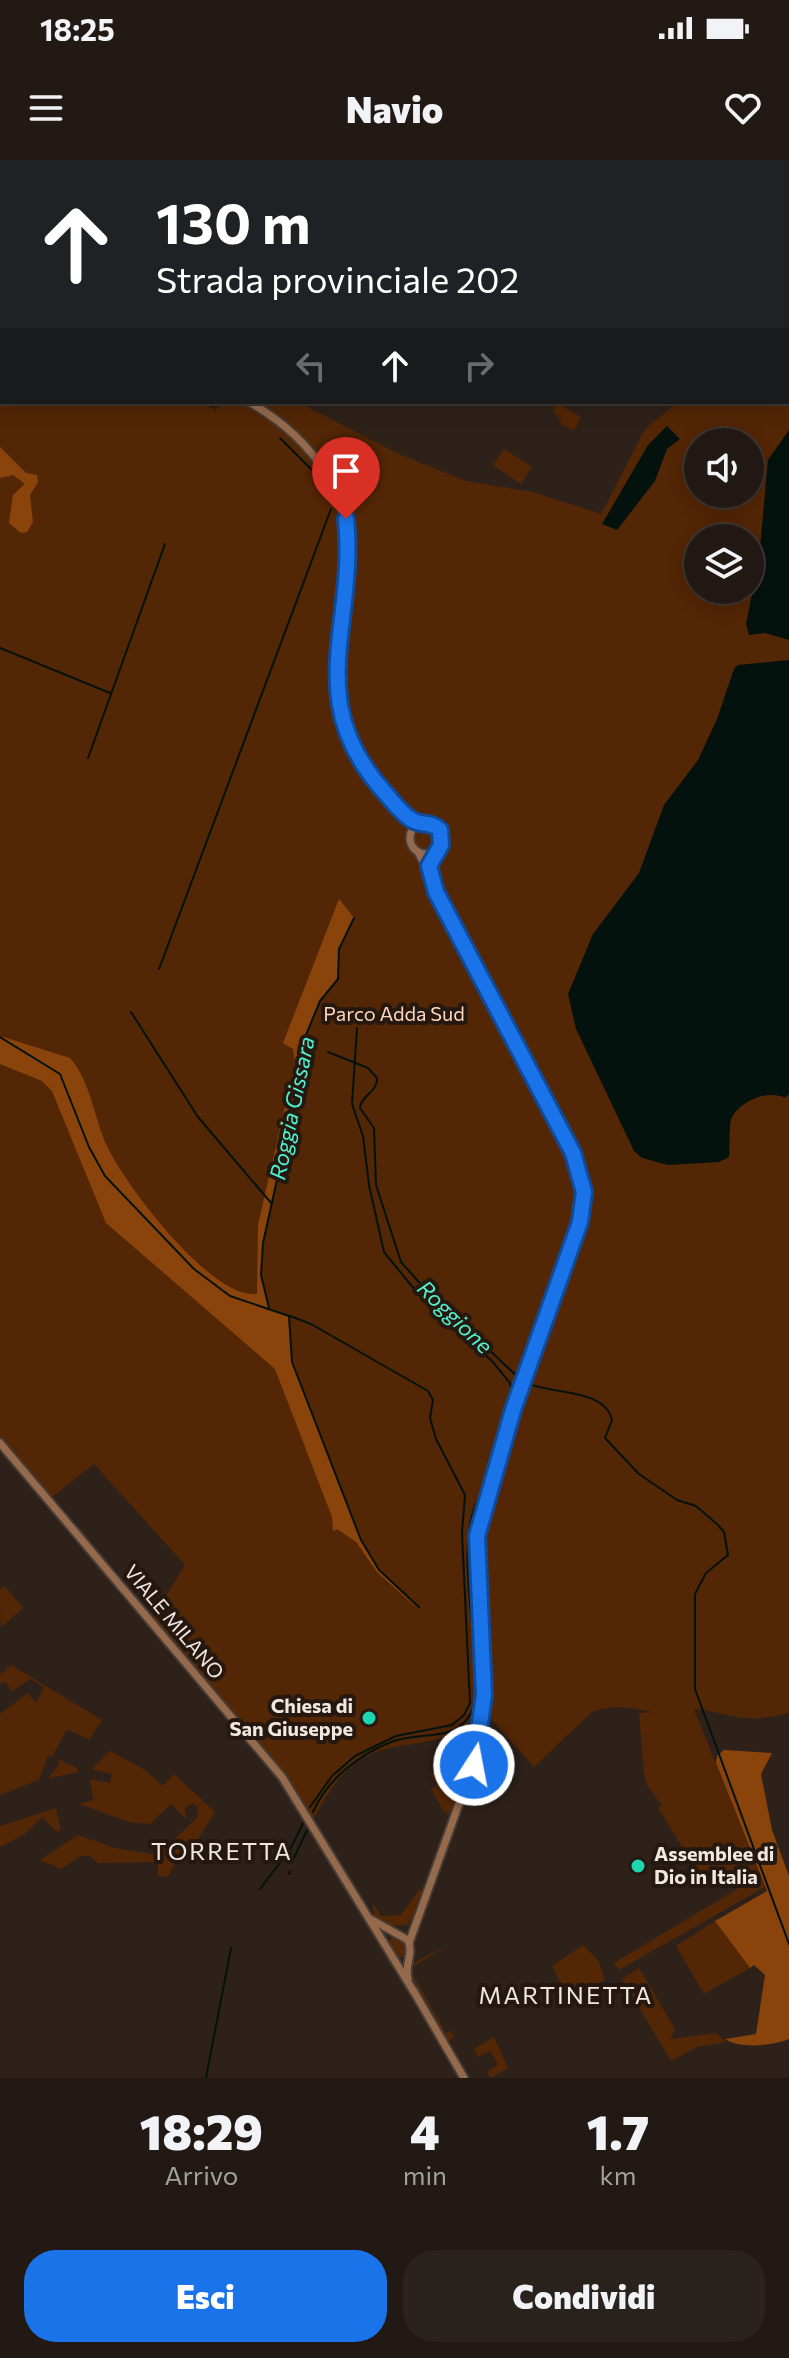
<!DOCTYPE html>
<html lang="it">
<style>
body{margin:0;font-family:Commissioner,sans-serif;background:#2a221d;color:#f1f3f6;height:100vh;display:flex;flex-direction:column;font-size:30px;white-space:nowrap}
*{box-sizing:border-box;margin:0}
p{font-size:26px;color:#a2a0a0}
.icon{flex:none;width:44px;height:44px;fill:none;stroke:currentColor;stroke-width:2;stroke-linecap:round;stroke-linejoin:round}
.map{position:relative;height:1918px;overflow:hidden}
.details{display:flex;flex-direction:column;background:#221914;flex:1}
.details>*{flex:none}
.top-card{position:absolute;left:0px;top:0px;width:790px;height:244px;box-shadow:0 4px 20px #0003,0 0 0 2px #3f3834;background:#202124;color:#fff;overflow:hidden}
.controls{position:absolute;left:684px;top:268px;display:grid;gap:16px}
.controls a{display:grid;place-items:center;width:80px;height:80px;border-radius:50%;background:#221914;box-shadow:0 4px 20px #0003,0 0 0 2px #3f3834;font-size:40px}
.pin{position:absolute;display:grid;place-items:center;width:68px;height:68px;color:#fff;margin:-82px -34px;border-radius:50% 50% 50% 0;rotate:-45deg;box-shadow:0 0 8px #0007}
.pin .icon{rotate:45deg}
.me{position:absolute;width:88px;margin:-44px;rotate:11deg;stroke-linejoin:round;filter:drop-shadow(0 0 6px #0008)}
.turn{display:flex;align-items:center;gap:28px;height:168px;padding:0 24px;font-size:36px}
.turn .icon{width:104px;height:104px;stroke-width:2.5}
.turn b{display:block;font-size:56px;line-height:68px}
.lanes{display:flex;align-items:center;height:76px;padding:0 24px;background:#0003;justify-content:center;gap:40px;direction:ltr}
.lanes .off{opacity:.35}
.eta{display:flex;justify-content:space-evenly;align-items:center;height:136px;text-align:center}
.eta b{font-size:48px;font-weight:800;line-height:56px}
.cta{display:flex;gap:16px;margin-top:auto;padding:16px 24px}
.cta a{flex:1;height:92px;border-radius:32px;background:#1a73e8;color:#fff;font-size:32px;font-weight:800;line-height:92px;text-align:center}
.cta a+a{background:#2a221d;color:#f1f3f6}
.status{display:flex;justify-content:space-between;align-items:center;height:56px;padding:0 40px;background:#221914;direction:ltr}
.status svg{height:22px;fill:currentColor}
header{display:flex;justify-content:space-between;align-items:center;height:104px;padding:0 24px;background:#221914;font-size:36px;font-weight:800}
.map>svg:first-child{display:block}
.green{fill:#532605;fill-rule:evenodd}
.forest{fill:#8a440b}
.water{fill:#04120e}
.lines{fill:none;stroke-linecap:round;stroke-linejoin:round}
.stream{stroke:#04120e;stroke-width:2}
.secondary-casing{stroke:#463c36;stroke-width:11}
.secondary{stroke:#95694c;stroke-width:7}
.route-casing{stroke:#114b97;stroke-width:20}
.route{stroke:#1a73e8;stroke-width:14}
.poi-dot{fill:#1dd5b1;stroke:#241810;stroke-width:3}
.labels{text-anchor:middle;stroke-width:8;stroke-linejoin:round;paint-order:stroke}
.park-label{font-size:20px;fill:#ffd5bc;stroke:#241810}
.street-label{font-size:20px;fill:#f1e8e2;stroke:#241810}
.poi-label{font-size:20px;font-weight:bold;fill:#f1e8e2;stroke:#241810;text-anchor:end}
.water-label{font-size:22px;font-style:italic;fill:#4ff2cd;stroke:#241810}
.quarter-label{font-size:24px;letter-spacing:2px;fill:#f1e8e2;stroke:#241810}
</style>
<div class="status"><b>18:25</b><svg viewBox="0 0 49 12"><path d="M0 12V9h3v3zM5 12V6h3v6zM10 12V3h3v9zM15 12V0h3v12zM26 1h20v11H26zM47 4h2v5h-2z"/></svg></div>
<header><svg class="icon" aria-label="menu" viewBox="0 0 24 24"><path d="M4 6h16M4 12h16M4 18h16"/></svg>Navio<svg class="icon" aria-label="heart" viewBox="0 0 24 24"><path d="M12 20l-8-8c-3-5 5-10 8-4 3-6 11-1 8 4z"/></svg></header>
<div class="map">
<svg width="789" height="1918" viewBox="0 0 789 1918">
<rect width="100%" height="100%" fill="#2e211a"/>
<g class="green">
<path d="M 671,0 L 789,0 L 789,1553 C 742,1565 737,1554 694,1549 L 765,1727 L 619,1810 L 614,1803 L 739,1728 L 732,1720 L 722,1725 L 707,1710 L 699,1714 L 658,1648 L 662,1645 L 647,1625 L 644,1614 L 639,1553 L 653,1552 C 631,1548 612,1543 591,1553 L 534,1607 L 487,1554 L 478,1552 C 450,1595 391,1574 354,1604 C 336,1618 323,1641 313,1660 C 268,1587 208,1523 153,1457 L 185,1405 L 94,1304 L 51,1338 L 0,1279 L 0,142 L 2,242 L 200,242 L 216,250 L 221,242 L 298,242 L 399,294 L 466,321 L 533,332 L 601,354 L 645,269 L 678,242 L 788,242 L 788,2 ZM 698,282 L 750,282 L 750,334 L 698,334 ZM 698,378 L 750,378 L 750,430 L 698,430 Z"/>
<polygon points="556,242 581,257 574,270 560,264 562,261 553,252"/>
<polygon points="504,289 532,307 521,324 493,305"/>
<polygon points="5,1426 23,1448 1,1468 0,1453 5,1448 0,1451 0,1430"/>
<polygon points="11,1505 102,1560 89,1580 67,1569 52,1597 48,1595 39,1620 0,1635 0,1554 28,1533 36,1543 44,1527 30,1519 12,1531 5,1521 0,1524 0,1515"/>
<polygon points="460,1587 467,1589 471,1597 440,1685 451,1654 444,1652 431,1629 437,1625 431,1615 459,1599 453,1588"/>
<polygon points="110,1591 145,1610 163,1626 174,1614 215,1652 199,1678 200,1682 183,1703 175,1703 168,1717 158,1716 158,1702 98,1703 89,1696 80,1696 61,1709 40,1700 78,1675 115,1688 157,1695 197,1658 198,1647 193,1643 185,1648 186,1659 171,1644 150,1664 129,1662 79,1644 93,1640 90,1619 110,1623 112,1614 92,1609"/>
<polygon points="58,1599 77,1608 78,1612 48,1619 59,1604"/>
<polygon points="56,1648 61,1670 57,1672 42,1657 25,1674 0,1687 0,1666"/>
<path d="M 420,1729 L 423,1734 L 417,1753 L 407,1765 C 393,1767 371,1766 373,1743 L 381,1756 L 401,1755 Z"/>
<polygon points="715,1761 750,1808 704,1834 676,1786"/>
<polygon points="394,1775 407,1783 408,1792 404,1797 396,1797 388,1783"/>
<polygon points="451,1783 413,1807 412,1813 446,1873 451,1871 454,1876 449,1881 410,1813 414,1803"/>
<polygon points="583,1785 598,1800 605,1820 575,1837 560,1822 552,1806"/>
<polygon points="639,1808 675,1869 671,1879 716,1873 726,1882 697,1887 671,1901 622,1819"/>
<polygon points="494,1877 508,1908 490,1918 487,1912 498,1904 490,1891 478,1897 474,1889"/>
</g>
<g class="forest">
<polygon points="0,287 26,313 37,315 38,322 30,335 33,362 27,372 21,373 9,363 13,335 25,324 13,315 0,318"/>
<path d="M 339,739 L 354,758 L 339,789 L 338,819 L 320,841 L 301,887 L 301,910 L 263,1083 L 261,1115 L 269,1148 L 289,1156 L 292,1202 L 361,1380 L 379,1410 L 418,1449 L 377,1412 L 356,1382 L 337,1369 L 333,1371 L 332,1357 L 275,1209 L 106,1063 L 52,931 L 42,921 L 0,904 L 0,876 L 70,898 C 91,921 94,960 108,988 C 126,1026 212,1140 257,1134 L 258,1065 L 295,902 L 293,889 L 283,883 Z"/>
<path d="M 724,1590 L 772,1593 L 761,1614 L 772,1670 L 789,1716 L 789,1879 C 772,1886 739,1889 725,1879 L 756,1874 L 765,1815 L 754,1805 L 750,1808 L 715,1761 L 767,1731 L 716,1603 L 717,1596 Z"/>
</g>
<g class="water">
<polygon points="667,266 680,279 667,289 655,321 617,370 602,364 648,285"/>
<polygon points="789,270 789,480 765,473 749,475 746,464 759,399 768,300"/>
<path d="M 789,500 L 789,934 L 785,938 C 768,929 737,942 731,960 C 729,965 730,990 729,997 L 719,1002 L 668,1005 L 642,998 L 634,991 L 576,869 L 568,834 L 593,774 L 639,713 L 664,645 L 698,600 L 717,559 L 734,509 L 738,505 Z"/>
</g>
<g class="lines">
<g class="stream">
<polyline points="280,278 313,311 329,341"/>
<polyline points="0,488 110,533"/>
<polyline points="88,598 165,384"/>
<polyline points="159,809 331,349"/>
<polyline points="131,852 198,957 272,1044"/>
<polyline points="0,877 60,914 89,987 105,1016 194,1109 230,1136 289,1156 292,1202 361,1380 379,1410 419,1447"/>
<path d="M 328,892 L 368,908 L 377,918 C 378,932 361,935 360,948 L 374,968 L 376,1025 L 401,1102 L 425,1129 L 522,1221 C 546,1235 605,1227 612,1260 L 605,1278 L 639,1314 L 677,1340 L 696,1346 L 718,1365 L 724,1372 L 728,1395 L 706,1413 L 695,1434 L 695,1529 L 789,1784"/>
<polyline points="269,1148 261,1115 263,1083 299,920 301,887 320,841 338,819 339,789 354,758"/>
<polyline points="290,1156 311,1164 428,1231 433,1240 430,1258 436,1279 465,1335 462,1373 470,1543 464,1555 452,1565 396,1576 355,1596 332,1616 310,1647"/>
<path d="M 313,1652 C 328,1618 361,1593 394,1581 C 420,1571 456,1583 471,1553 C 478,1538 475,1520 475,1504 C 474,1457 456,1376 480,1336 L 512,1233 L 510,1223 L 492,1201 L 424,1141 L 384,1092 L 369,1025 L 363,976 L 352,944 L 357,868"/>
<polyline points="292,1702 309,1666"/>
<polyline points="289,1714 290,1711"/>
<polyline points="260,1729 291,1688 303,1663"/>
<polyline points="206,1918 231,1788"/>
</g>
<g class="secondary-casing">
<g id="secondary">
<polyline points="0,136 2,137"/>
<path d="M 249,242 C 314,279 356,338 347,416 C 343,454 332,493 336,531 C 340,569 357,601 382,630 C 393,642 406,661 423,663"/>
<circle cx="426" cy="678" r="16"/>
<polyline points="0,1283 282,1617 414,1832"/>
<path d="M 372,1760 L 408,1780 C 414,1794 404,1805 408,1819"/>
<polyline points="409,1783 479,1588 484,1535 477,1376 513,1250 583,1052 582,1020 573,993 418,692"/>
<polyline points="413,1830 464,1918"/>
</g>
</g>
<use href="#secondary" class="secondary"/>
</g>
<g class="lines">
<g class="route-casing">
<path id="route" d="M 346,359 C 357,467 300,539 386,634 C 394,643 402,654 412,660 C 422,666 431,661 440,670 L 441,685 L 429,706 L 436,732 L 573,993 L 584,1032 L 580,1062 L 513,1250 L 477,1376 L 484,1535 L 474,1605"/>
</g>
<use href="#route" class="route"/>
</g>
<g class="poi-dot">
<circle cx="369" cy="1558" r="8"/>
<circle cx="638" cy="1706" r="8"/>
</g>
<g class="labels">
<g class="park-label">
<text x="394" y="861">Parco Adda Sud</text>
</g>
<g class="street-label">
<text transform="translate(174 1462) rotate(50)" y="7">VIALE MILANO</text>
</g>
<g class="poi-label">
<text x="353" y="1553">Chiesa di<tspan x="353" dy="23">San Giuseppe</tspan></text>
<text x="654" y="1701" text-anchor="start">Assemblee di<tspan x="654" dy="23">Dio in Italia</tspan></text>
</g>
<g class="water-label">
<text transform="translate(292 948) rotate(-78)" y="8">Roggia Gissara</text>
<text transform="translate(455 1157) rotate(44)" y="8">Roggione</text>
</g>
<g class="quarter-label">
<text x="222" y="1700">TORRETTA</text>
<text x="566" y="1844">MARTINETTA</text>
</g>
</g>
</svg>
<div class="controls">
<a><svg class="icon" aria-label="sound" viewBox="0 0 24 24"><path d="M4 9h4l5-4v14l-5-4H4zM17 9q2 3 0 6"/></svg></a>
<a><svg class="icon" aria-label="layers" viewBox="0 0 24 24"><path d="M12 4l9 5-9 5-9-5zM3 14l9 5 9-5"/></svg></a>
</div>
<div class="pin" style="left:346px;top:359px;background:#d93025"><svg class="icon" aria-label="arrive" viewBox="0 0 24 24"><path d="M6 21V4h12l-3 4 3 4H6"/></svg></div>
<svg class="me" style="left:474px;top:1605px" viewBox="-20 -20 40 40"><circle r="17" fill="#1a73e8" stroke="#fff" stroke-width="3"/><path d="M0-11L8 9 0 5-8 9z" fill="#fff"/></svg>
<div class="top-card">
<div class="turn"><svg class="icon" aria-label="ahead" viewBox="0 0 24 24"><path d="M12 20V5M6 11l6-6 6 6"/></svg><div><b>130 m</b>Strada provinciale 202</div></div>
<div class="lanes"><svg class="icon off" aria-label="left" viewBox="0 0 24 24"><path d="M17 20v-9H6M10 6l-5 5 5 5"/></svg><svg class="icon" aria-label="ahead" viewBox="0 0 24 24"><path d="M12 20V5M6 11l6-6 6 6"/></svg><svg class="icon off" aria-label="right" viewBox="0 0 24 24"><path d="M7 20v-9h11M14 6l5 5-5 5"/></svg></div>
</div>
</div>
<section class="details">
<div class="eta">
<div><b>18:29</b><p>Arrivo</p></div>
<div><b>4</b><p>min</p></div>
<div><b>1.7</b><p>km</p></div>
</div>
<div class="cta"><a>Esci</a><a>Condividi</a></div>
</section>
